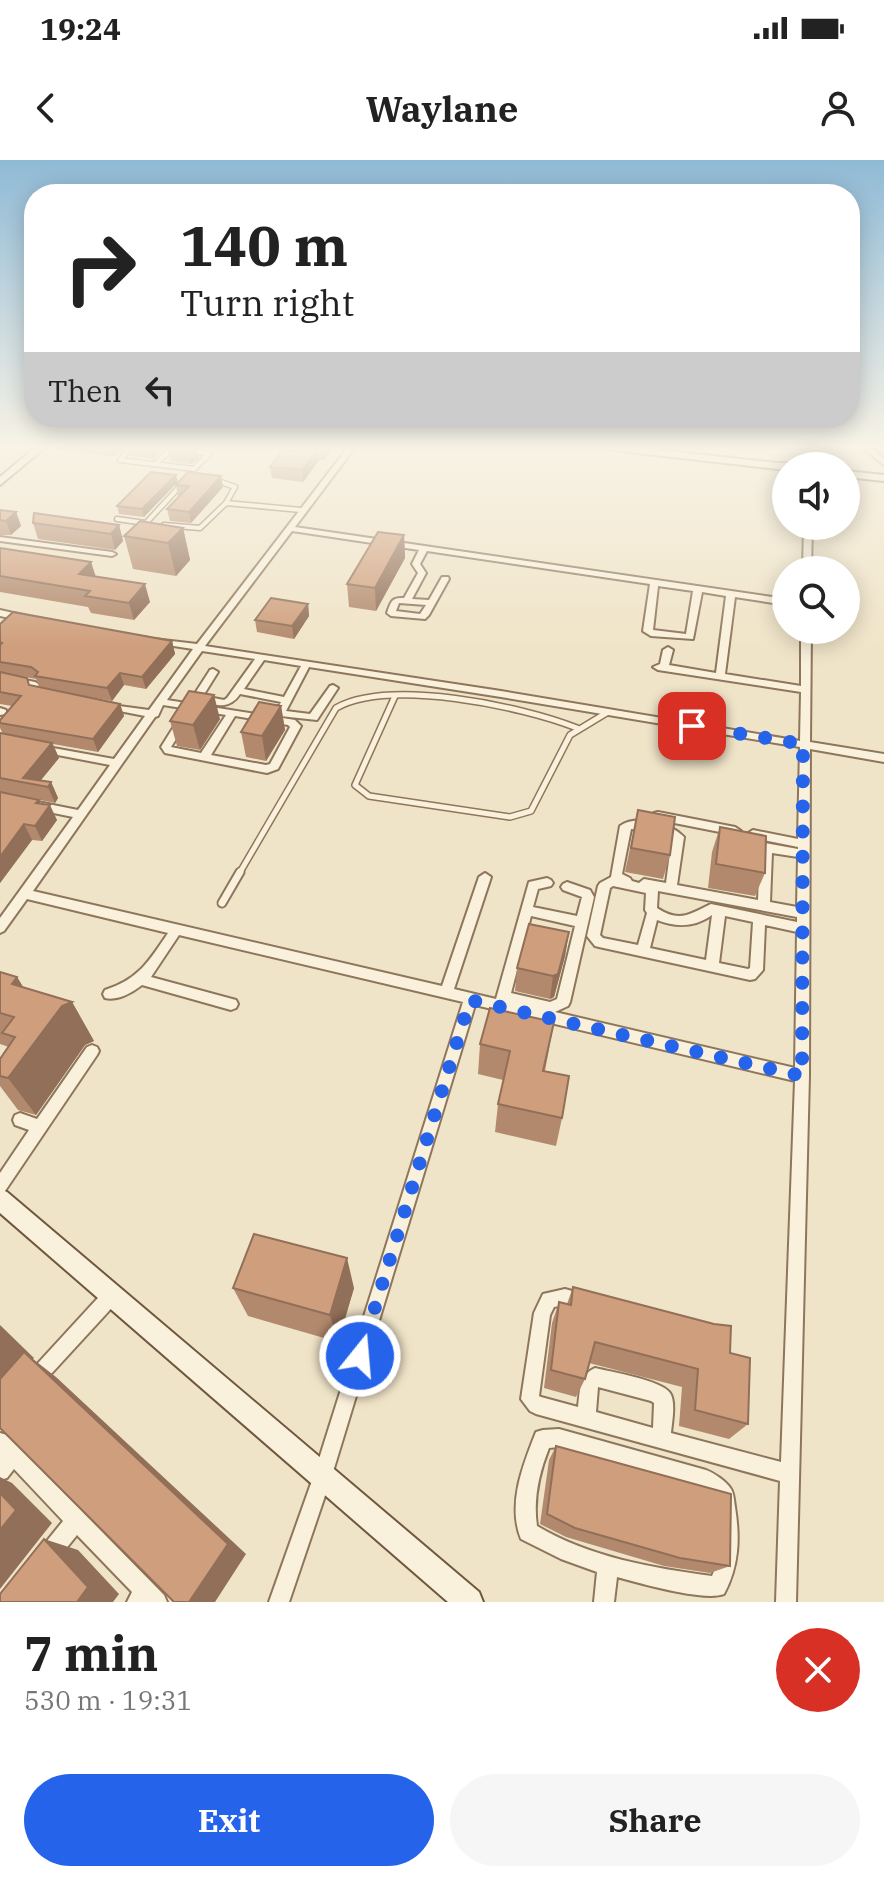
<!DOCTYPE html>
<meta charset="utf-8">
<style>
body{margin:0;font-family:"IBM Plex Serif",serif;background:#f6f6f6;color:#222;height:100vh;display:flex;flex-direction:column;font-size:30px;white-space:nowrap}
*{box-sizing:border-box;margin:0}
p{font-size:26px;color:#767676}
.icon{flex:none;width:44px;height:44px;fill:none;stroke:currentColor;stroke-width:2;stroke-linecap:round;stroke-linejoin:round}
.map{position:relative;height:1442px;overflow:hidden}
.details{display:flex;flex-direction:column;background:#fff;flex:1}
.details>*{flex:none}
.top-card{position:absolute;left:24px;top:24px;width:836px;height:244px;border-radius:32px;box-shadow:0 4px 20px #0003;background:#fff;color:#222;overflow:hidden}
.fabs{position:absolute;left:772px;top:292px;display:grid;gap:16px}
.fabs a{display:grid;place-items:center;width:88px;height:88px;border-radius:50%;background:#fff;box-shadow:0 4px 20px #0003;font-size:40px}
.pin{position:absolute;display:grid;place-items:center;width:68px;height:68px;color:#fff;margin:-34px;border-radius:16px;box-shadow:0 4px 12px #0006}
.me{position:absolute;width:88px;margin:-44px;rotate:17deg;stroke-linejoin:round;filter:drop-shadow(0 0 6px #0008)}
.turn{display:flex;align-items:center;gap:28px;height:168px;padding:0 24px;font-size:36px}
.turn .icon{width:104px;height:104px;stroke-width:2.5}
.turn b{display:block;font-size:56px;line-height:68px}
.then{display:flex;align-items:center;height:76px;padding:0 24px;background:#0003;gap:16px;font-size:30px}
.round{display:grid;place-items:center;flex:none;width:84px;height:84px;border-radius:42px;background:#f6f6f6}
.head{display:flex;align-items:center;justify-content:space-between;height:136px;padding:0 24px}
h1{font-size:48px;font-weight:700;line-height:60px}
.cta{display:flex;gap:16px;margin-top:auto;padding:16px 24px}
.cta a{flex:1;height:92px;border-radius:48px;background:#2563eb;color:#fff;font-size:32px;font-weight:700;line-height:92px;text-align:center}
.cta a+a{background:#f6f6f6;color:#222}
.status{display:flex;justify-content:space-between;align-items:center;height:56px;padding:0 40px;background:#fff;direction:ltr}
.status svg{height:22px;fill:currentColor}
header{display:flex;justify-content:space-between;align-items:center;height:104px;padding:0 24px;background:#fff;font-size:36px;font-weight:700}
.map>svg:first-child{display:block}
.lines{fill:none;stroke-linecap:round;stroke-linejoin:round}
.lane-far2-casing{stroke:#8d765c;stroke-width:7}
.lane-far1-casing{stroke:#8d765c;stroke-width:8}
.lane-casing{stroke:#8d765c;stroke-width:11}
.street-casing{stroke:#8d765c;stroke-width:4}
.secondary-casing{stroke:#6f573f;stroke-width:4}
.lane-far2{stroke:#faf1dc;stroke-width:4}
.lane-far1{stroke:#faf1dc;stroke-width:5}
.lane{stroke:#faf1dc;stroke-width:7}
.street{fill:#faf1dc;fill-rule:evenodd}
.secondary{fill:#faf1dc;fill-rule:evenodd}
.wall{fill:#b2896c;fill-rule:evenodd}
.shaded-wall{fill:#916f58}
.building{fill:#cf9f7d;stroke:#916f58;stroke-width:2}
.route{stroke:#2563eb;stroke-width:14;stroke-dasharray:0 25.2}
</style>
<div class="status"><b>19:24</b><svg viewBox="0 0 49 12"><path d="M0 12V9h3v3zM5 12V6h3v6zM10 12V3h3v9zM15 12V0h3v12zM26 1h20v11H26zM47 4h2v5h-2z"/></svg></div>
<header><svg class="icon" aria-label="back" viewBox="0 0 24 24"><path d="M15 5l-7 7 7 7"/></svg>Waylane<svg class="icon" aria-label="person" viewBox="0 0 24 24"><circle cx="12" cy="8" r="4"/><path d="M4 21q1-7 8-7t8 7"/></svg></header>
<div class="map">
<svg width="884" height="1442" viewBox="0 0 884 1442">
<rect width="100%" height="100%" fill="#f0e4c8"/>
<g class="lines">
<g class="lane-far2-casing">
<g id="lane-far2">
<polyline points="132,286 120,300 194,309 209,294 192,291"/>
<polyline points="151,286 173,288"/>
<polyline points="155,304 173,288"/>
<polyline points="218,321 235,327 226,343"/>
<polyline points="117,359 145,363"/>
<polyline points="146,363 182,324"/>
<polyline points="164,365 200,368 226,343 301,350"/>
</g>
</g>
<g class="lane-far1-casing">
<g id="lane-far1">
<polyline points="395,536 355,625 369,636 510,657 531,651 570,575 608,552"/>
<path d="M 239,714 L 336,548 C 389,518 521,546 577,568"/>
</g>
</g>
<g class="lane-casing">
<polyline id="lane" points="222,743 240,712"/>
</g>
<g class="street-casing">
<g id="street">
<path d="M 349,286 L 356,286 L 295,367 L 786,439 L 786,445 L 735,437 L 725,514 L 801,526 L 801,470 L 811,470 L 810,582 L 884,594 L 884,602 L 810,589 L 809,916 L 796,1442 L 776,1442 L 780,1321 L 536,1254 L 530,1251 L 521,1239 L 534,1153 L 543,1134 L 565,1129 L 590,1136 L 592,1142 L 590,1148 L 584,1150 L 565,1145 L 554,1147 L 550,1155 L 539,1236 L 541,1237 L 578,1247 C 580,1232 579,1215 595,1208 C 612,1212 661,1220 670,1233 C 676,1242 672,1262 671,1273 L 781,1302 L 795,921 L 475,845 L 332,1315 L 289,1442 L 269,1442 L 314,1315 L 463,842 L 179,775 L 151,817 L 236,840 L 238,844 L 236,848 L 231,850 L 142,825 C 132,833 117,841 105,838 L 103,834 L 105,830 C 139,819 149,801 168,773 L 27,739 L 4,771 L 0,773 L 0,758 L 73,657 L 34,649 L 32,646 L 34,643 L 38,642 L 78,650 L 110,605 L 42,592 L 37,589 L 38,587 L 42,586 L 114,599 L 145,556 L 104,548 L 104,544 L 149,550 L 193,489 L 154,483 L 154,479 L 197,484 ZM 292,371 L 419,390 L 412,404 L 418,413 L 404,438 C 391,437 391,442 387,453 L 391,456 L 425,459 L 429,455 L 449,419 L 448,417 L 442,417 L 429,440 L 412,439 L 426,413 L 420,404 L 427,391 L 650,424 L 643,471 L 651,476 L 693,479 L 702,432 L 726,436 L 716,513 L 669,505 L 673,490 L 668,487 L 663,490 L 660,504 L 653,507 L 658,510 L 801,532 L 800,581 L 501,531 L 205,486 ZM 658,426 L 693,431 L 686,474 L 653,470 ZM 399,443 L 426,445 L 420,454 L 396,451 ZM 202,491 L 255,499 L 227,538 L 224,540 L 203,536 L 218,512 L 213,509 L 210,510 L 192,538 L 194,540 C 212,544 228,552 240,534 L 281,542 L 275,553 L 280,556 L 317,560 L 338,528 L 333,525 L 330,526 L 310,554 L 286,551 L 309,507 L 501,537 L 800,587 L 798,679 L 753,670 L 747,674 L 753,678 L 798,687 L 798,689 L 753,681 L 749,682 L 747,685 L 749,688 L 760,691 L 758,740 L 677,725 L 684,677 C 671,663 636,654 620,666 L 611,717 L 600,723 L 598,726 L 587,776 L 595,786 L 599,787 L 750,820 L 755,819 L 763,810 L 765,765 L 797,772 L 795,908 L 555,852 L 568,846 L 570,842 L 594,737 L 590,730 L 567,722 L 563,724 L 561,727 L 563,730 L 582,737 L 577,756 L 533,747 L 538,729 L 551,726 L 553,723 L 551,720 L 547,718 L 529,722 L 496,839 L 454,829 L 491,717 L 485,713 L 479,717 L 442,826 L 33,731 L 155,557 L 158,556 L 163,545 L 226,555 L 201,593 L 171,587 L 187,562 L 182,559 L 178,560 L 161,587 L 165,593 L 267,613 L 278,609 L 301,566 L 295,560 L 167,540 ZM 264,500 L 301,506 L 284,537 L 244,529 ZM 235,556 L 288,565 L 290,567 L 270,604 L 266,605 L 211,595 ZM 631,669 L 654,671 L 672,678 L 666,723 L 644,719 L 639,723 L 632,721 L 630,718 L 622,714 ZM 772,693 L 798,697 L 797,747 L 770,742 ZM 613,726 L 646,733 L 645,750 L 647,753 L 638,785 L 603,778 L 600,775 L 610,728 ZM 658,731 L 797,757 L 797,762 L 711,744 C 690,754 680,763 657,748 ZM 712,755 L 706,800 L 650,788 L 657,760 C 677,768 695,767 712,755 ZM 531,756 L 575,766 L 557,839 L 550,842 L 511,833 ZM 725,756 L 753,762 L 750,808 L 748,809 L 719,803 ZM 598,1227 L 651,1241 L 654,1243 L 653,1268 L 596,1252 Z"/>
<polygon points="861,286 869,286 884,299 884,305"/>
<polygon points="804,366 812,366 811,410 803,410"/>
<polygon points="0,377 112,392 116,394 112,396 0,381"/>
<polygon points="0,450 27,456 28,458 24,461 0,456"/>
<polygon points="0,515 35,522 40,525 35,528 0,521"/>
<polygon points="0,548 6,550 6,554 0,555"/>
<polygon points="658,652 735,667 741,671 735,675 654,659 652,656 654,653"/>
<polygon points="92,885 97,887 99,891 97,895 5,1031 0,1034 0,1013 29,970 15,965 13,960 15,955 20,953 37,959 87,887"/>
<polygon points="113,1126 119,1128 121,1134 119,1140 40,1226 34,1229 28,1226 25,1220 28,1214 107,1128"/>
<path d="M 559,1269 L 706,1310 C 714,1313 726,1321 731,1329 C 734,1334 734,1341 735,1347 C 740,1378 739,1406 724,1434 C 705,1442 639,1423 617,1417 L 614,1442 L 594,1442 L 597,1412 L 561,1399 L 521,1379 C 507,1344 523,1305 536,1272 L 543,1270 ZM 559,1287 L 701,1327 L 714,1338 C 718,1363 723,1392 712,1416 C 652,1408 589,1397 537,1366 C 533,1339 539,1313 549,1288 Z"/>
<polygon points="0,1273 7,1275 164,1435 167,1442 127,1442 132,1432 77,1375 56,1401 49,1404 42,1401 39,1394 42,1387 63,1361 14,1309 7,1318 0,1320"/>
</g>
</g>
<g class="secondary-casing">
<g id="secondary">
<polygon points="37,286 47,286 0,325 0,317"/>
<polygon points="599,286 623,286 778,303 830,303 835,306 786,306 786,310 603,289"/>
<polygon points="846,311 884,315 884,321 846,317"/>
<polygon points="0,1029 7,1032 479,1432 483,1442 448,1442 0,1053"/>
</g>
</g>
<use href="#lane-far2" class="lane-far2"/>
<use href="#lane-far1" class="lane-far1"/>
<use href="#lane" class="lane"/>
<use href="#street" class="street"/>
<use href="#secondary" class="secondary"/>
</g>
<g class="wall">
<polygon points="55,286 159,286 160,293 153,299 130,296 127,286 117,295 111,296 56,290"/>
<polygon points="166,286 196,286 199,299 191,304 170,301"/>
<polygon points="299,286 334,286 324,300 319,300 303,322 272,318 270,307 295,291"/>
<polygon points="151,312 144,357 119,354 117,346"/>
<polygon points="221,316 223,327 191,363 170,361 167,349 178,337 176,325"/>
<polygon points="0,350 16,352 21,366 11,375 0,375"/>
<polygon points="33,363 119,365 123,381 115,390 38,379"/>
<polygon points="183,368 190,400 176,416 133,409 124,376"/>
<polygon points="404,375 405,398 376,451 349,447 347,424"/>
<polygon points="0,388 91,402 96,417 150,442 134,460 91,453 88,447 0,432"/>
<polygon points="308,444 309,456 294,479 257,472 255,460"/>
<path d="M 0,464 L 172,481 L 175,494 L 146,529 L 124,525 L 112,541 L 72,534 L 120,544 L 124,556 L 98,592 L 53,584 L 59,598 L 40,621 L 51,622 L 58,638 L 55,643 L 1,632 L 39,640 L 41,644 L 57,660 L 42,681 L 32,680 L 0,723 L 0,573 L 3,574 L 0,568 L 0,560 L 12,546 L 0,544 ZM 20,516 L 36,519 L 39,527 L 30,526 L 27,518 Z"/>
<polygon points="281,546 285,570 266,601 246,597 241,572"/>
<polygon points="220,559 200,590 177,586 170,561"/>
<polygon points="638,650 670,695 663,719 625,712"/>
<polygon points="720,667 765,713 755,736 708,728 712,692"/>
<polygon points="569,772 565,796 554,837 550,839 515,831 517,808"/>
<polygon points="0,812 17,817 23,827 72,842 94,881 85,885 36,955 18,950 0,926 0,899 9,887 0,884"/>
<polygon points="554,862 545,911 562,958 556,986 495,972 498,944 503,920 478,914 480,884"/>
<polygon points="573,1127 730,1193 748,1264 729,1279 679,1266 682,1227 589,1203 585,1219 576,1237 544,1228 552,1163 559,1142 567,1144"/>
<polygon points="233,1128 354,1128 338,1182 248,1156"/>
<polygon points="556,1286 730,1406 710,1413 664,1406 566,1377 540,1364 549,1300"/>
</g>
<g class="shaded-wall">
<polygon points="108,286 127,286 117,295 111,296"/>
<polygon points="150,286 159,286 160,293 153,299"/>
<polygon points="187,286 196,286 199,299 191,304"/>
<polygon points="325,286 334,286 324,300 323,289"/>
<polygon points="318,289 319,300 303,322 302,310"/>
<polygon points="176,315 178,322 144,357 142,349"/>
<polygon points="221,316 223,327 191,363 189,352"/>
<polygon points="16,352 21,366 11,375 6,361"/>
<polygon points="119,365 123,381 115,390 111,374"/>
<polygon points="183,368 190,400 176,416 168,383"/>
<polygon points="404,375 405,398 376,451 375,428"/>
<polygon points="91,402 96,419 79,414"/>
<polygon points="145,424 150,442 134,460 129,443"/>
<polygon points="308,444 309,456 294,479 292,466"/>
<polygon points="172,481 175,494 146,529 142,517"/>
<polygon points="120,513 124,525 112,541 107,528"/>
<polygon points="214,535 220,559 200,590 193,565"/>
<polygon points="120,544 124,556 98,592 93,579"/>
<polygon points="281,546 285,570 266,601 262,576"/>
<polygon points="52,583 59,598 37,625 23,618"/>
<polygon points="51,622 58,638 55,643 48,627"/>
<polygon points="39,640 45,652 50,645 57,660 42,681 35,666 36,643"/>
<polygon points="24,664 32,680 0,723 0,697"/>
<polygon points="569,772 565,796 554,837 550,839 553,816"/>
<polygon points="17,817 42,858 12,824"/>
<polygon points="72,842 94,881 85,885 36,955 8,918 62,846"/>
<polygon points="347,1098 354,1128 338,1182 330,1155"/>
<polygon points="0,1165 34,1198 33,1199 56,1217 246,1394 215,1442 189,1442 0,1236"/>
<polygon points="0,1317 12,1323 52,1363 0,1429"/>
<polygon points="44,1379 78,1390 119,1434 113,1442 77,1442"/>
</g>
<g class="building">
<polygon points="299,286 325,286 323,289 318,289 302,310 270,307 283,290 295,291"/>
<polygon points="151,312 176,315 142,349 117,346"/>
<polygon points="188,312 221,316 189,352 167,349 189,326 176,325"/>
<polygon points="0,350 16,352 6,361 0,360"/>
<polygon points="34,353 119,365 111,374 33,363"/>
<polygon points="140,361 183,368 168,383 124,376"/>
<polygon points="378,372 404,375 375,428 347,424"/>
<polygon points="0,388 91,402 79,414 145,424 129,443 85,436 90,431 0,416"/>
<polygon points="271,438 308,444 292,466 255,460"/>
<polygon points="13,452 172,481 142,517 120,513 107,528 35,516 38,512 31,507 0,502 0,485 2,483 0,482 0,464"/>
<polygon points="0,512 27,518 29,525 120,544 93,579 0,563 0,560 21,536 0,532"/>
<polygon points="189,531 214,535 193,565 170,561"/>
<polygon points="259,542 281,546 262,576 241,572"/>
<polygon points="0,573 52,583 23,618 51,622 48,627 0,618"/>
<polygon points="0,632 39,640 36,643 50,645 35,666 24,664 0,697"/>
<polygon points="638,650 675,657 670,695 631,688"/>
<polygon points="720,667 766,676 765,713 716,704"/>
<polygon points="529,764 569,772 558,814 553,816 517,808"/>
<polygon points="0,812 17,817 12,824 72,842 62,846 8,918 0,916 0,899 15,877 2,873 14,857 0,853"/>
<polygon points="490,848 554,862 543,911 569,916 562,958 498,944 510,891 480,884"/>
<polygon points="254,1074 347,1098 330,1155 233,1128"/>
<polygon points="573,1127 714,1164 731,1166 730,1193 750,1198 748,1264 695,1250 698,1209 595,1182 585,1219 551,1210 559,1142 571,1145"/>
<polygon points="24,1192 228,1384 189,1442 174,1442 0,1268 0,1219"/>
<polygon points="556,1286 731,1334 730,1406 680,1398 575,1368 547,1354"/>
<polygon points="0,1333 16,1350 0,1370"/>
<polygon points="44,1379 88,1427 77,1442 0,1442 0,1434"/>
</g>
<linearGradient id="sky" x2="0" y2="1"><stop stop-color="#8fbad6"/><stop offset="0.59" stop-color="#f8f3e6"/><stop offset="1" stop-color="#f8f3e6" stop-opacity="0"/></linearGradient>
<rect width="884" height="487" fill="url(#sky)"/>
<g class="lines">
<polyline class="route" points="360,1196 470,840 802,916 803,584 692,566"/>
</g>
</svg>
<div class="fabs">
<a><svg class="icon" aria-label="sound" viewBox="0 0 24 24"><path d="M4 9h4l5-4v14l-5-4H4zM17 9q2 3 0 6"/></svg></a>
<a><svg class="icon" aria-label="search" viewBox="0 0 24 24"><circle cx="10" cy="10" r="6"/><path d="M15 15l6 6"/></svg></a>
</div>
<div class="pin" style="left:692px;top:566px;background:#d93025"><svg class="icon" aria-label="arrive" viewBox="0 0 24 24"><path d="M6 21V4h12l-3 4 3 4H6"/></svg></div>
<svg class="me" style="left:360px;top:1196px" viewBox="-20 -20 40 40"><circle r="17" fill="#2563eb" stroke="#fff" stroke-width="3"/><path d="M0-11L8 9 0 5-8 9z" fill="#fff"/></svg>
<div class="top-card">
<div class="turn"><svg class="icon" aria-label="right" viewBox="0 0 24 24"><path d="M7 20v-9h11M14 6l5 5-5 5"/></svg><div><b>140 m</b>Turn right</div></div>
<div class="then">Then<svg class="icon" aria-label="left" viewBox="0 0 24 24"><path d="M17 20v-9H6M10 6l-5 5 5 5"/></svg></div>
</div>
</div>
<section class="details">
<div class="head"><div><h1>7 min</h1><p>530 m · 19:31</p></div><a class="round" style="background:#d93025;color:#fff"><svg class="icon" aria-label="close" viewBox="0 0 24 24"><path d="M6 6l12 12M18 6L6 18"/></svg></a></div>
<div class="cta"><a>Exit</a><a>Share</a></div>
</section>
